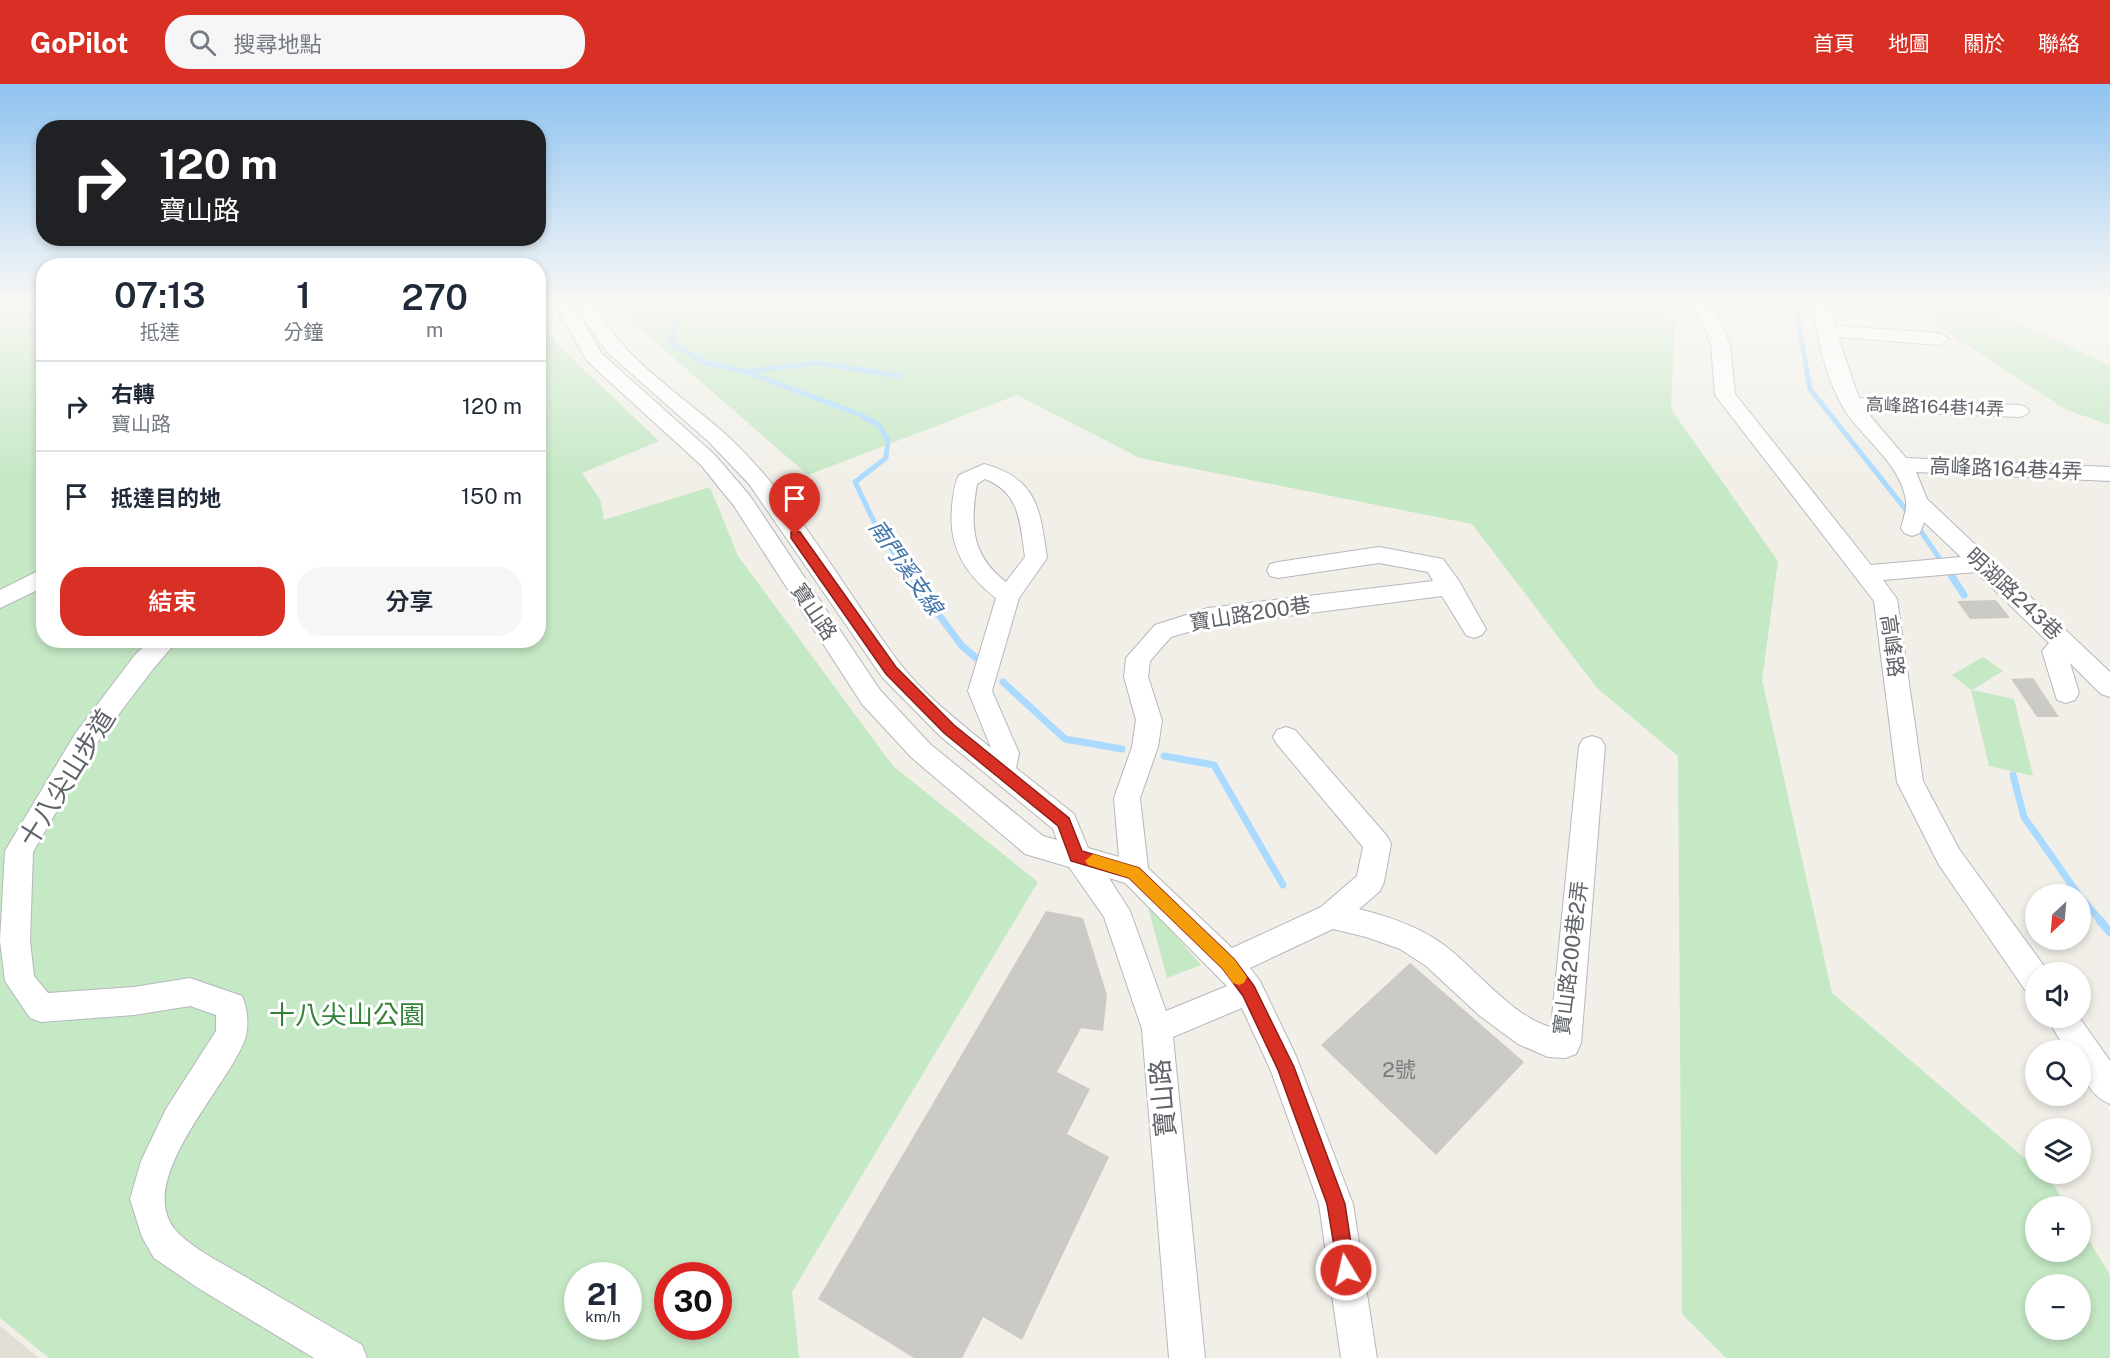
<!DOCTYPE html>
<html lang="zh-TW">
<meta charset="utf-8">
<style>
body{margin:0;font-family:"Public Sans","Noto Sans TC",sans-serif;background:#f6f6f7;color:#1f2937;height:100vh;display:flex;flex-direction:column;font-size:22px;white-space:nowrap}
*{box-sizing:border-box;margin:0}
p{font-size:20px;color:#747a83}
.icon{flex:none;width:33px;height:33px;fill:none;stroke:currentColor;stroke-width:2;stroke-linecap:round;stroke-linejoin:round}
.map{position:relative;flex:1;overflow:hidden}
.side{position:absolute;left:36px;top:174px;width:510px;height:390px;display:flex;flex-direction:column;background:#fff;border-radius:24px;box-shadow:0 3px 9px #0003}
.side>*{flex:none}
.banner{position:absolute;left:36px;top:36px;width:510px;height:126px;border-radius:24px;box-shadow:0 3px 9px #0003;background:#202124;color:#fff;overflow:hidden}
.needle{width:39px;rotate:206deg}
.buttons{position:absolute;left:2025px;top:800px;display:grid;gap:12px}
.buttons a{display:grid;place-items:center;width:66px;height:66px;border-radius:50%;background:#fff;box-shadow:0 3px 9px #0003;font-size:30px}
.speed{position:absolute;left:564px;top:1178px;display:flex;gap:12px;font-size:30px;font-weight:700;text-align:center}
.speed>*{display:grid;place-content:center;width:78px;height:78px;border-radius:50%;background:#fff;box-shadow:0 3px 9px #0003;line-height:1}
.speed small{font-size:15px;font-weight:400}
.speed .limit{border:9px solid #d22;background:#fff;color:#111}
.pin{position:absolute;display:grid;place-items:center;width:51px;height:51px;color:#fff;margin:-62px -26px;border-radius:50% 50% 50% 0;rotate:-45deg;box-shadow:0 0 6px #0007}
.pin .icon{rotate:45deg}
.me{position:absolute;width:66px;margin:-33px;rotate:351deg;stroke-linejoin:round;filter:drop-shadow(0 0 4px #0008)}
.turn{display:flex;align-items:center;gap:21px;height:126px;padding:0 24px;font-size:27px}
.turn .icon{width:78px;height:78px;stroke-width:2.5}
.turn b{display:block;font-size:42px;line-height:51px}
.eta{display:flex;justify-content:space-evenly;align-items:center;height:102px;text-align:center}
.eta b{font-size:36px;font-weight:600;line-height:42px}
.primary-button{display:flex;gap:12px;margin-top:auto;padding:12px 24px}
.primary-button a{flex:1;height:69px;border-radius:24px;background:#d93025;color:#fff;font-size:24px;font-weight:600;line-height:69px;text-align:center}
.primary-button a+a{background:#f6f6f7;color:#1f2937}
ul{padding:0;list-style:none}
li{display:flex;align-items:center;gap:18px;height:90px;padding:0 24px;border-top:2px solid #e0e1e3}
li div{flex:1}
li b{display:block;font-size:22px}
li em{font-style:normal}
header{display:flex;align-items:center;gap:36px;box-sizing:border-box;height:84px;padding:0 30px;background:#d93025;color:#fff}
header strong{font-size:28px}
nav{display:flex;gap:33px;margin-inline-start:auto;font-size:21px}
.search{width:420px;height:54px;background:#f6f6f7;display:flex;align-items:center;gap:15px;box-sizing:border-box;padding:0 21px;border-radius:24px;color:#747a83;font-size:22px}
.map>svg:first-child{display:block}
.education{fill:#e1ded6}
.green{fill:#c5e8c5;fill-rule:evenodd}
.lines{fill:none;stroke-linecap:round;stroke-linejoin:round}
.stream-far2{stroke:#aadaff;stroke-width:5}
.stream-far1{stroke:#aadaff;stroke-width:7}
.stream{stroke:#aadaff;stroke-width:8}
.building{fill:#cccac5}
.minor-casing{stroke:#b5b8bc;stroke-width:2}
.minor{fill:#fff;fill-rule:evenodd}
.route{fill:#d93025;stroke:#8d1f18;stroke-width:1.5}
.slow{fill:#f59e0b}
.labels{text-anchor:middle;stroke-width:6;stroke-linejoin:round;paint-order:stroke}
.far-street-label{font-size:18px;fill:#5f6368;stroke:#fff}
.street-label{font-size:21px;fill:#5f6368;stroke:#fff}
.near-number-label{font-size:21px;fill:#7a7d7f}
.water-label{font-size:22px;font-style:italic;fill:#4174aa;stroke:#fff}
.near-street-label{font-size:26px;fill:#5f6368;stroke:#fff}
.near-park-label{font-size:26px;fill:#348238;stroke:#fff}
</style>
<header>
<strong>GoPilot</strong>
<div class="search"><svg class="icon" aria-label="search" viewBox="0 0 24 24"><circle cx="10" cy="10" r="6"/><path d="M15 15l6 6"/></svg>搜尋地點</div>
<nav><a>首頁</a><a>地圖</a><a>關於</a><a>聯絡</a></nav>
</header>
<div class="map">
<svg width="2110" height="1274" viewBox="0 0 2110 1274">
<rect width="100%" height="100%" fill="#f1efe8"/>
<polygon class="education" points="0,1242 39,1274 0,1274"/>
<g class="green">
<path d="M 0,218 L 43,218 L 44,556 L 538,556 L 539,228 L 558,261 L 659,357 L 582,389 L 600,415 L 604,436 L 710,403 L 738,472 L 893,682 L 1038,798 L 792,1208 L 799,1274 L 49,1274 L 0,1234 ZM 578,1191 L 628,1191 L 628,1242 L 578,1242 ZM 668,1191 L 718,1191 L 718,1242 L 668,1242 Z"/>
<path d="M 639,218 L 1656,218 L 1675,236 L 1671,325 L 1778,477 L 1762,596 L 1832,909 L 2035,1083 L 2036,1089 L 2043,1089 L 2051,1097 L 2067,1122 L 2036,1122 L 2036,1167 L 2080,1167 L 2081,1143 L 2110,1191 L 2110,1274 L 1726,1274 L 1682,1230 L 1678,672 L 1597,604 L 1472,440 L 1140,374 L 1017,311 L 808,391 L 622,229 ZM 2036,1200 L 2080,1200 L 2080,1245 L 2036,1245 Z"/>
<polygon points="1922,218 1988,218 2016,238 2110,281 2110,341 2067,326 1938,242"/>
<polygon points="1983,573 2003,587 1972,606 2014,615 2033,692 1989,682 1971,606 1952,591"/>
<polygon points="1147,819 1201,881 1167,894"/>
</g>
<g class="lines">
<g class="stream-far2">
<polyline points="677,218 671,259 706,279 747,288 859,330 879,341 888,356 886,374 855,398 876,442 910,493"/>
<polyline points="1795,218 1810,305 1910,431"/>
<polyline points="750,287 817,279 900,292"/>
<polyline points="1916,440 1952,493"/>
</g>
<g class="stream-far1">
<polyline points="909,491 962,562 976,574"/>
<polyline points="1951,491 1964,511"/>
<polyline points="1003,598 1065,655 1122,665"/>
<polyline points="1164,672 1214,681 1283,801"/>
<polyline points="2013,691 2024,733 2078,810"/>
<polyline points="2080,813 2102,838"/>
</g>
<polyline class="stream" points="2100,837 2110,848"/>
</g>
<g class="building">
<polygon points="1996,516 2010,534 1970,535 1957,517"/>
<polygon points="2033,594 2059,633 2037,633 2011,595"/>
<polygon points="1046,827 1083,834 1107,911 1103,947 1081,944 1057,988 1090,1005 1067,1050 1109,1073 1022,1256 983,1233 962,1274 914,1274 818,1215"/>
<polygon points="1410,879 1524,978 1436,1071 1321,961"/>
</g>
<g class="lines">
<g class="minor-casing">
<g id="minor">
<path d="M 554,218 L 572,218 L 602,270 L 715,371 L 750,412 L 880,606 L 930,660 L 1043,752 L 1057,756 L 1053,745 L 940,652 L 882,593 L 749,400 L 709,358 L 607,268 L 582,233 L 577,218 L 595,218 C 612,266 682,312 721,346 C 792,409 841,501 898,577 C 923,610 959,638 991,664 L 968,607 L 996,514 C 965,490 948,463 952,423 C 953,412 954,400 959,391 L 984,380 C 1038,395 1040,425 1047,474 L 1019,514 L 992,607 L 1019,669 L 1016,684 L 1074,730 L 1088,764 L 1119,773 L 1114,714 L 1132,663 L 1136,636 L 1124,593 L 1126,574 L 1155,541 L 1208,524 L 1433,497 L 1428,488 L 1379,479 L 1278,494 L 1270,492 L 1267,486 L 1270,480 L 1278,478 L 1379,463 L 1443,475 L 1459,497 L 1486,545 L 1482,551 L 1474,554 L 1466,551 L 1442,512 L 1209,542 L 1171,553 L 1150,577 L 1148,593 L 1162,636 L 1158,663 L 1140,714 L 1148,784 L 1232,864 L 1321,823 L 1357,792 L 1363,763 L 1277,660 L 1273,653 L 1277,646 L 1286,643 L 1295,646 L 1387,752 L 1391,760 L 1384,798 L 1380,807 L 1359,825 C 1391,833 1423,844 1448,864 C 1477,887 1516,935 1551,943 L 1579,662 L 1583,655 L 1592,652 L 1601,655 L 1605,662 L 1581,959 L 1576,970 L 1565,974 L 1548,973 L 1518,960 L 1480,932 L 1426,882 L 1400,865 L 1366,853 L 1333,845 L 1250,884 L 1260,897 L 1296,972 L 1353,1120 L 1377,1274 L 1341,1274 L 1319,1120 L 1271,987 L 1242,924 L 1173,953 L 1205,1274 L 1169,1274 L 1142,945 L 1104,833 L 1069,783 L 1025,770 L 912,674 L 862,620 L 734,422 L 701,381 L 587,277 ZM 985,395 C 1021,409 1020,440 1025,473 L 1006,498 C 971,471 970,441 977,400 ZM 1109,794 L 1125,799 L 1227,902 L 1166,927 L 1130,827 Z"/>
<path d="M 1688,218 L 1707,218 L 1721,238 L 1730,261 L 1735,310 L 1871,481 L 1961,473 L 1924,438 L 1920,449 L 1912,452 L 1904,449 L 1901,444 C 1903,436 1907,426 1906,417 C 1901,379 1861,354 1843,323 C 1825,292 1817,252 1812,218 L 1830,218 L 1835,242 L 1940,249 L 1949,255 L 1940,261 L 1838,253 L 1859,314 L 2019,321 L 2026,323 L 2029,327 L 2026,331 L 2019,333 L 1866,327 L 1906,374 L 2110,383 L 2110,397 L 1916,388 L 1927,415 L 2110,588 L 2110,613 L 2101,610 L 2070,579 L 2079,609 L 2075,616 L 2066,619 L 2057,616 L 2042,567 L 2049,559 L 1976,488 L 1883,496 L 1897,515 L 1923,697 L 1959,765 L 2047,886 L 2036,888 L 2036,910 L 2025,906 L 1939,781 L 1897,698 L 1874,517 L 1715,311 L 1711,261 L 1703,238 Z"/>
<polygon points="44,484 44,503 0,524 0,506"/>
<path d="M 151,556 L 178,556 L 153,585 L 93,664 L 33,768 L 30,857 L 34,892 L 48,909 L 134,903 L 190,894 L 242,912 C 247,923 249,940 246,952 C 232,1000 127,1100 179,1150 C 197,1167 223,1180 244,1192 C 283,1215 323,1238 362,1261 L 367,1274 L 314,1274 L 198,1204 L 154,1174 L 142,1153 L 130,1115 L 141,1077 L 166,1025 L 216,947 L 216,931 L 190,922 L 134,931 L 41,938 L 30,934 L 5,897 L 0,857 L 5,767 L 75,650 L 135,571 Z"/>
<path d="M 2046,933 L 2079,933 L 2110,977 L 2110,1020 C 2087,1010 2080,989 2080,966 L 2066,966 Z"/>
</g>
</g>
<use href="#minor" class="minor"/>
</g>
<linearGradient id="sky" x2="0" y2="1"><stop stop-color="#8fc3f1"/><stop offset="0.55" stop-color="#f9f8f5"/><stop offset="1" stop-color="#f9f8f5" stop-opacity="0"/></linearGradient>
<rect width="2110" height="396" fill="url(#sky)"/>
<polygon class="route" points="795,447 800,448 896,583 954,641 1069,734 1082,767 1139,784 1234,875 1254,902 1294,983 1345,1120 1355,1186 1353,1192 1346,1195 1339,1192 1327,1120 1278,986 1243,912 1223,885 1129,794 1071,777 1058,742 944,649 886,590 791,454 791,448"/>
<polygon class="slow" points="1093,770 1139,784 1234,875 1247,893 1244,899 1239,901 1233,899 1223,885 1129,794 1088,781 1085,777"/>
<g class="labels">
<g class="far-street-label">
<text transform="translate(1935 323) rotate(2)" y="6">高峰路164巷14弄</text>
</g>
<g class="street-label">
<text transform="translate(2006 385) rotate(2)" y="7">高峰路164巷4弄</text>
<text transform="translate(2014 510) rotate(43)" y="7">明湖路243巷</text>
<text transform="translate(814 528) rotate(56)" y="7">寶山路</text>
<text transform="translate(1250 530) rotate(-9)" y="7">寶山路200巷</text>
<text transform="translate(1892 562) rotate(82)" y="7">高峰路</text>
<text transform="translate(1571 874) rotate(-83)" y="7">寶山路200巷2弄</text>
</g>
<g class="near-number-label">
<text x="1399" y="993">2號</text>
</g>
<g class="water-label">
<text transform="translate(906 483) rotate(55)" y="8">南門溪支線</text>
</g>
<g class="near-street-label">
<text transform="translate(67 694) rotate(-58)" y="9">十八尖山步道</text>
<text transform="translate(1163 1014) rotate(-95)" y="9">寶山路</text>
</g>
<g class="near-park-label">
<text x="347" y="940">十八尖山公園</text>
</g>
</g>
</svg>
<div class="buttons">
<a><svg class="needle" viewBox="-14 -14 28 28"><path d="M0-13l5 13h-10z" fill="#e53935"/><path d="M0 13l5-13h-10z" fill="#747a83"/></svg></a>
<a><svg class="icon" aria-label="sound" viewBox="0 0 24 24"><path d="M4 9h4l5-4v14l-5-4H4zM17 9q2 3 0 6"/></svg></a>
<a><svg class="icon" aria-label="search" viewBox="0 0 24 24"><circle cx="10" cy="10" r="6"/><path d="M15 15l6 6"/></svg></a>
<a><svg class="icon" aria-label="layers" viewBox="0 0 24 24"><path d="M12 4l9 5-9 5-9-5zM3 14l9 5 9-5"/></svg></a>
<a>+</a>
<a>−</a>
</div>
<div class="speed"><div>21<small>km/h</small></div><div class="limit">30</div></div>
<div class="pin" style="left:795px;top:451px;background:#d93025"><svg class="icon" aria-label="arrive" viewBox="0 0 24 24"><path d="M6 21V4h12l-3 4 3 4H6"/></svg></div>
<svg class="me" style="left:1346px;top:1186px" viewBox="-20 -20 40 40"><circle r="17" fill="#d93025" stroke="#fff" stroke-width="3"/><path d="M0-11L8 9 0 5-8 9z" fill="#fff"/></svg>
<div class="banner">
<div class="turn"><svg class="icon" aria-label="right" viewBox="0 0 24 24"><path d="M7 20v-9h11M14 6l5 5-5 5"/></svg><div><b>120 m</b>寶山路</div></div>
</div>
<section class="side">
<div class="eta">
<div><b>07:13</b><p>抵達</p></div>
<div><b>1</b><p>分鐘</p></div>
<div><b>270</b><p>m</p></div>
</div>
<ul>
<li><svg class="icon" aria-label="right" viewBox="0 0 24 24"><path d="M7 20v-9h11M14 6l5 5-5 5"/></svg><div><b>右轉</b><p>寶山路</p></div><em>120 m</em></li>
<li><svg class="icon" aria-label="arrive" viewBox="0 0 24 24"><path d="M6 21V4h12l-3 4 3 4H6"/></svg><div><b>抵達目的地</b></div><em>150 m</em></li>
</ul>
<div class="primary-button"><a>結束</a><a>分享</a></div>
</section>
</div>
